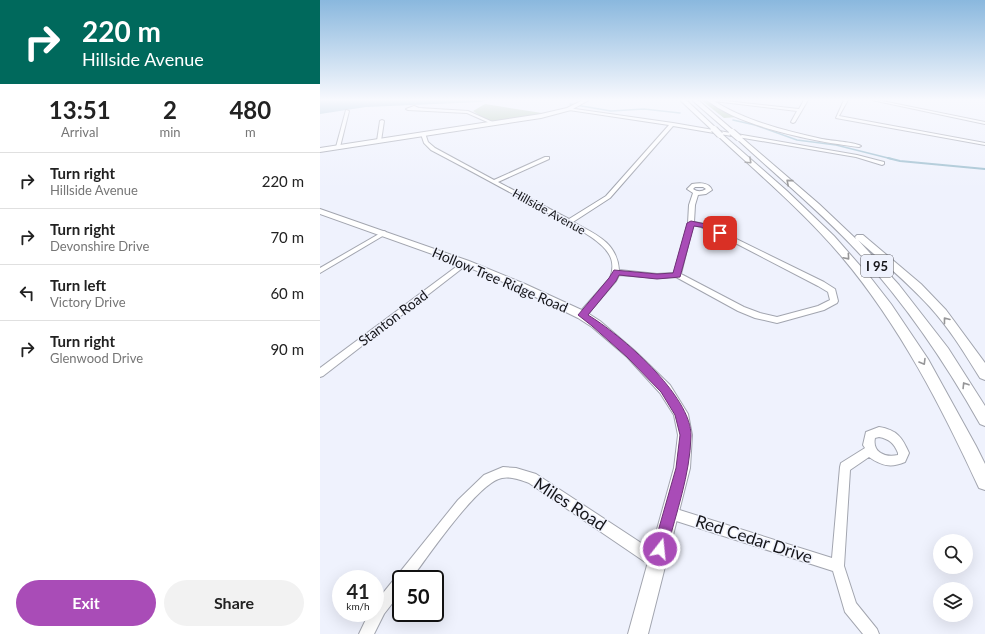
<!DOCTYPE html>
<style>
body{margin:0;font-family:Lato,sans-serif;background:#f2f2f2;color:#222;height:100vh;display:flex;flex-direction:column;font-size:15px;white-space:nowrap}
*{box-sizing:border-box;margin:0}
p{font-size:13px;color:#767676}
.icon{flex:none;width:22px;height:22px;fill:none;stroke:currentColor;stroke-width:2;stroke-linecap:round;stroke-linejoin:round}
.map{position:relative;flex:1;overflow:hidden}
.panel{display:flex;flex-direction:column;background:#fff;width:320px}
.panel>*{flex:none}
.hud{background:#00695c;color:#fff;overflow:hidden}
.tools{position:absolute;left:613px;top:534px;display:grid;gap:8px}
.tools a{display:grid;place-items:center;width:40px;height:40px;border-radius:50%;background:#fff;box-shadow:0 4px 16px #0002;font-size:20px}
.speed{position:absolute;left:12px;top:570px;display:flex;gap:8px;font-size:20px;font-weight:700;text-align:center}
.speed>*{display:grid;place-content:center;width:52px;height:52px;border-radius:50%;background:#fff;box-shadow:0 4px 16px #0002;line-height:1}
.speed small{font-size:10px;font-weight:400}
.speed .limit{border:2px solid #111;border-radius:6px;background:#fff;color:#111}
.pin{position:absolute;display:grid;place-items:center;width:34px;height:34px;color:#fff;margin:-17px;border-radius:8px;box-shadow:0 2px 6px #0006}
.me{position:absolute;width:44px;margin:-22px;rotate:16deg;stroke-linejoin:round;filter:drop-shadow(0 0 3px #0008)}
.turn{display:flex;align-items:center;gap:14px;height:84px;padding:0 16px;font-size:18px}
.turn .icon{width:52px;height:52px;stroke-width:2.5}
.turn b{display:block;font-size:28px;line-height:34px}
.eta{display:flex;justify-content:space-evenly;align-items:center;height:68px;text-align:center}
.eta b{font-size:24px;font-weight:700;line-height:28px}
.primary-button{display:flex;gap:8px;margin-top:auto;padding:8px 16px}
.primary-button a{flex:1;height:46px;border-radius:24px;background:#a94cb7;color:#fff;font-size:16px;font-weight:700;line-height:46px;text-align:center}
.primary-button a+a{background:#f2f2f2;color:#222}
ul{padding:0;list-style:none}
li{display:flex;align-items:center;gap:12px;height:56px;padding:0 16px;border-top:1px solid #e0e0e0}
li div{flex:1}
li b{display:block;font-size:15px}
li em{font-style:normal}
main{display:flex;flex:1;min-height:0}
.map>svg:first-child{display:block}
.green{fill:#b0c5af}
.water{fill:#9ebfcf}
.lines{fill:none;stroke-linecap:round;stroke-linejoin:round}
.stream-far1{stroke:#9ebfcf;stroke-width:1.5}
.stream{stroke:#9ebfcf;stroke-width:2}
.minor-casing{stroke:#a2a5af;stroke-width:2}
.major-casing{stroke:#a2a5af;stroke-width:2}
.highway-casing{stroke:#a2a5af;stroke-width:2}
.minor{fill:#fff;fill-rule:evenodd}
.major{fill:#fff;fill-rule:evenodd}
.highway{fill:#fff;fill-rule:evenodd}
.highway-bridge-casing{stroke:#a2a5af;stroke-width:8;stroke-linecap:butt}
.highway-bridge{stroke:#fff;stroke-width:6}
.oneway{stroke:#969698}
.route{fill:#a94cb7;stroke:#6e3177}
.labels{text-anchor:middle;stroke-width:3;stroke-linejoin:round;paint-order:stroke}
.far-street-label{font-size:12px;fill:#151519;stroke:#eff2fd}
.shield{fill:#eff2fd;stroke:#56575d;stroke-width:1}
.shield-label{font-size:13px;font-weight:bold;fill:#151519}
.street-label{font-size:14px;fill:#151519;stroke:#eff2fd}
.near-street-label{font-size:17px;fill:#151519;stroke:#eff2fd}
</style>
<main>
<section class="panel">
<div class="hud">
<div class="turn"><svg class="icon" aria-label="right" viewBox="0 0 24 24"><path d="M7 20v-9h11M14 6l5 5-5 5"/></svg><div><b>220 m</b>Hillside Avenue</div></div>
</div>
<div class="eta">
<div><b>13:51</b><p>Arrival</p></div>
<div><b>2</b><p>min</p></div>
<div><b>480</b><p>m</p></div>
</div>
<ul>
<li><svg class="icon" aria-label="right" viewBox="0 0 24 24"><path d="M7 20v-9h11M14 6l5 5-5 5"/></svg><div><b>Turn right</b><p>Hillside Avenue</p></div><em>220 m</em></li>
<li><svg class="icon" aria-label="right" viewBox="0 0 24 24"><path d="M7 20v-9h11M14 6l5 5-5 5"/></svg><div><b>Turn right</b><p>Devonshire Drive</p></div><em>70 m</em></li>
<li><svg class="icon" aria-label="left" viewBox="0 0 24 24"><path d="M17 20v-9H6M10 6l-5 5 5 5"/></svg><div><b>Turn left</b><p>Victory Drive</p></div><em>60 m</em></li>
<li><svg class="icon" aria-label="right" viewBox="0 0 24 24"><path d="M7 20v-9h11M14 6l5 5-5 5"/></svg><div><b>Turn right</b><p>Glenwood Drive</p></div><em>90 m</em></li>
</ul>
<div class="primary-button"><a>Exit</a><a>Share</a></div>
</section>
<div class="map">
<svg width="665" height="634" viewBox="0 0 665 634">
<rect width="100%" height="100%" fill="#eff2fd"/>
<g class="green">
<path d="M 381,100 C 394,100 405,112 417,117 L 404,118 Z"/>
<path d="M 165,104 L 222,113 C 215,117 182,122 173,121 C 165,120 160,116 153,111 Z"/>
</g>
<polygon class="water" points="0,100 166,100 161,102 46,107 0,114"/>
<g class="lines">
<g class="stream-far1">
<polyline points="250,104 291,111 324,109 360,113"/>
<polyline points="413,120 435,125 477,140 516,145 572,159"/>
</g>
<polyline class="stream" points="568,158 580,161 665,169"/>
<g class="minor-casing">
<g id="minor">
<path d="M 387,100 L 397,100 L 479,109 L 484,100 L 488,100 L 475,122 L 473,123 L 471,122 L 477,111 L 394,101 C 426,121 465,131 502,139 C 512,141 534,142 541,146 L 539,147 C 497,142 419,127 387,100 Z"/>
<polygon points="524,100 528,100 519,116 665,143 665,145 516,118"/>
<polygon points="552,100 557,100 665,122 665,124"/>
<polygon points="94,106 99,108 148,111 175,123 172,124 147,113 88,110 86,109"/>
<path d="M 248,108 L 353,123 L 537,155 L 564,162 L 564,164 L 562,165 L 536,157 L 353,126 L 290,198 L 253,222 C 275,234 297,242 299,270 L 337,274 L 354,273 L 368,223 L 369,205 L 373,193 L 367,189 L 372,184 C 379,183 389,182 392,190 L 386,194 L 378,195 L 375,205 L 374,222 L 385,224 L 402,232 L 504,282 L 515,289 L 518,301 L 517,303 L 504,310 L 457,323 L 435,318 L 418,311 L 356,277 L 337,278 L 299,275 L 296,281 L 265,317 L 259,317 L 258,315 L 259,313 L 290,278 C 294,268 293,258 286,250 C 274,235 246,223 229,214 C 190,192 151,171 111,150 L 104,143 L 101,134 L 105,133 L 108,142 L 115,148 L 174,180 L 225,157 L 229,157 L 229,159 L 178,182 L 249,219 L 286,196 L 349,125 L 249,110 ZM 375,187 L 383,187 L 386,189 C 381,192 378,192 373,189 ZM 373,225 L 381,227 L 398,234 L 498,286 L 508,292 L 510,300 L 498,306 L 457,317 L 440,313 L 424,307 L 361,274 Z"/>
<polygon points="26,110 29,111 20,147 18,148 16,147"/>
<polygon points="62,120 64,121 61,141 59,142 57,141 60,121"/>
<polygon points="64,231 66,232 66,234 0,273 0,268"/>
<polygon points="144,261 146,261 149,263 3,376 0,377 0,368"/>
<path d="M 559,427 C 577,430 582,437 589,453 L 585,462 C 571,468 562,466 549,457 L 530,470 L 524,566 L 536,603 L 557,629 L 559,634 L 543,634 L 525,612 L 513,571 L 350,519 L 346,517 L 344,513 L 346,509 L 350,507 L 512,558 L 520,467 L 521,463 L 545,448 L 543,445 L 546,432 ZM 559,437 C 569,439 574,443 578,453 L 578,455 C 565,458 552,452 555,438 Z"/>
<path d="M 183,467 L 196,468 L 216,474 L 341,556 L 342,561 L 341,566 L 336,567 L 331,566 L 209,483 C 201,480 191,476 182,478 C 158,482 107,558 91,579 L 81,579 L 81,592 L 64,614 L 54,634 L 39,634 L 49,613 L 55,613 L 55,603 L 138,500 L 164,475 Z"/>
</g>
</g>
<g class="major-casing">
<g id="major">
<polygon points="263,100 269,100 251,110 221,118 0,152 0,148 221,114 247,108"/>
<polygon points="0,209 149,261 205,284 266,312 280,321 315,351 350,385 368,414 372,435 370,468 328,634 308,634 354,468 358,435 354,415 340,393 307,357 272,327 258,318 197,288 143,265 0,214"/>
</g>
</g>
<g class="highway-casing">
<g id="highway">
<polygon points="360,100 366,100 396,128 396,130 392,130"/>
<polygon points="372,100 378,100 414,131 414,133 410,133"/>
<path d="M 398,134 L 402,134 L 467,191 L 514,236 L 550,277 L 571,304 L 608,359 L 656,446 L 665,464 L 665,490 L 659,488 C 621,406 580,326 522,257 C 485,213 440,175 398,136 Z"/>
<path d="M 417,137 L 421,137 L 499,204 L 536,239 L 535,237 L 537,235 L 543,235 L 601,284 L 626,310 L 665,363 L 665,380 L 660,378 C 645,354 630,329 610,307 C 588,283 563,262 538,240 L 579,285 L 628,348 L 665,406 L 665,426 L 660,424 C 625,362 585,303 537,251 C 500,211 457,176 417,139 Z"/>
</g>
</g>
<use href="#minor" class="minor"/>
<use href="#major" class="major"/>
<use href="#highway" class="highway"/>
<g class="highway-bridge-casing">
<g id="highway-bridge">
<polyline points="394,129 400,135"/>
<polyline points="412,132 419,138"/>
</g>
</g>
<use href="#highway-bridge" class="highway-bridge"/>
</g>
<defs><path id="oneway-chevron" d="M-2-3.5L2.5 0L-2 3.5" fill="none" stroke-width="1.6" stroke-linecap="round" stroke-linejoin="round"/></defs>
<g class="oneway">
<use href="#oneway-chevron" transform="translate(429 161) rotate(43)"/>
<use href="#oneway-chevron" transform="translate(469 182) rotate(-139)"/>
<use href="#oneway-chevron" transform="translate(527 257) rotate(49)"/>
<use href="#oneway-chevron" transform="translate(626 320) rotate(-128)"/>
<use href="#oneway-chevron" transform="translate(603 362) rotate(59)"/>
<use href="#oneway-chevron" transform="translate(645 385) rotate(-122)"/>
</g>
<linearGradient id="sky" x2="0" y2="1"><stop stop-color="#8ab8de"/><stop offset="0.53" stop-color="#f8f9fe"/><stop offset="1" stop-color="#f8f9fe" stop-opacity="0"/></linearGradient>
<rect width="665" height="188" fill="url(#sky)"/>
<path class="route" d="M 371,221 L 385,224 L 404,233 L 400,235 L 381,227 L 374,226 L 360,277 L 337,279 L 299,275 L 296,281 L 268,315 C 300,334 372,396 371,436 C 370,475 356,513 347,549 L 345,554 L 340,556 L 335,554 L 333,549 L 356,468 L 360,435 L 355,415 L 341,392 L 307,357 L 272,326 L 258,315 L 289,278 L 294,270 L 337,274 L 353,273 L 367,223 Z"/>
<g class="labels">
<g class="far-street-label">
<text transform="translate(229 212) rotate(29)" y="4">Hillside Avenue</text>
</g>
<rect class="shield" x="541" y="255" width="32" height="22" rx="3"/>
<g class="shield-label">
<text x="557" y="271">I 95</text>
</g>
<g class="street-label">
<text transform="translate(180 280) rotate(23)" y="5">Hollow Tree Ridge Road</text>
<text transform="translate(73 318) rotate(-37)" y="5">Stanton Road</text>
</g>
<g class="near-street-label">
<text transform="translate(250 504) rotate(33)" y="6">Miles Road</text>
<text transform="translate(434 539) rotate(18)" y="6">Red Cedar Drive</text>
</g>
</g>
</svg>
<div class="tools">
<a><svg class="icon" aria-label="search" viewBox="0 0 24 24"><circle cx="10" cy="10" r="6"/><path d="M15 15l6 6"/></svg></a>
<a><svg class="icon" aria-label="layers" viewBox="0 0 24 24"><path d="M12 4l9 5-9 5-9-5zM3 14l9 5 9-5"/></svg></a>
</div>
<div class="speed"><div>41<small>km/h</small></div><div class="limit">50</div></div>
<div class="pin" style="left:400px;top:233px;background:#d93025"><svg class="icon" aria-label="arrive" viewBox="0 0 24 24"><path d="M6 21V4h12l-3 4 3 4H6"/></svg></div>
<svg class="me" style="left:340px;top:549px" viewBox="-20 -20 40 40"><circle r="17" fill="#a94cb7" stroke="#fff" stroke-width="3"/><path d="M0-11L8 9 0 5-8 9z" fill="#fff"/></svg>
</div>
</main>
